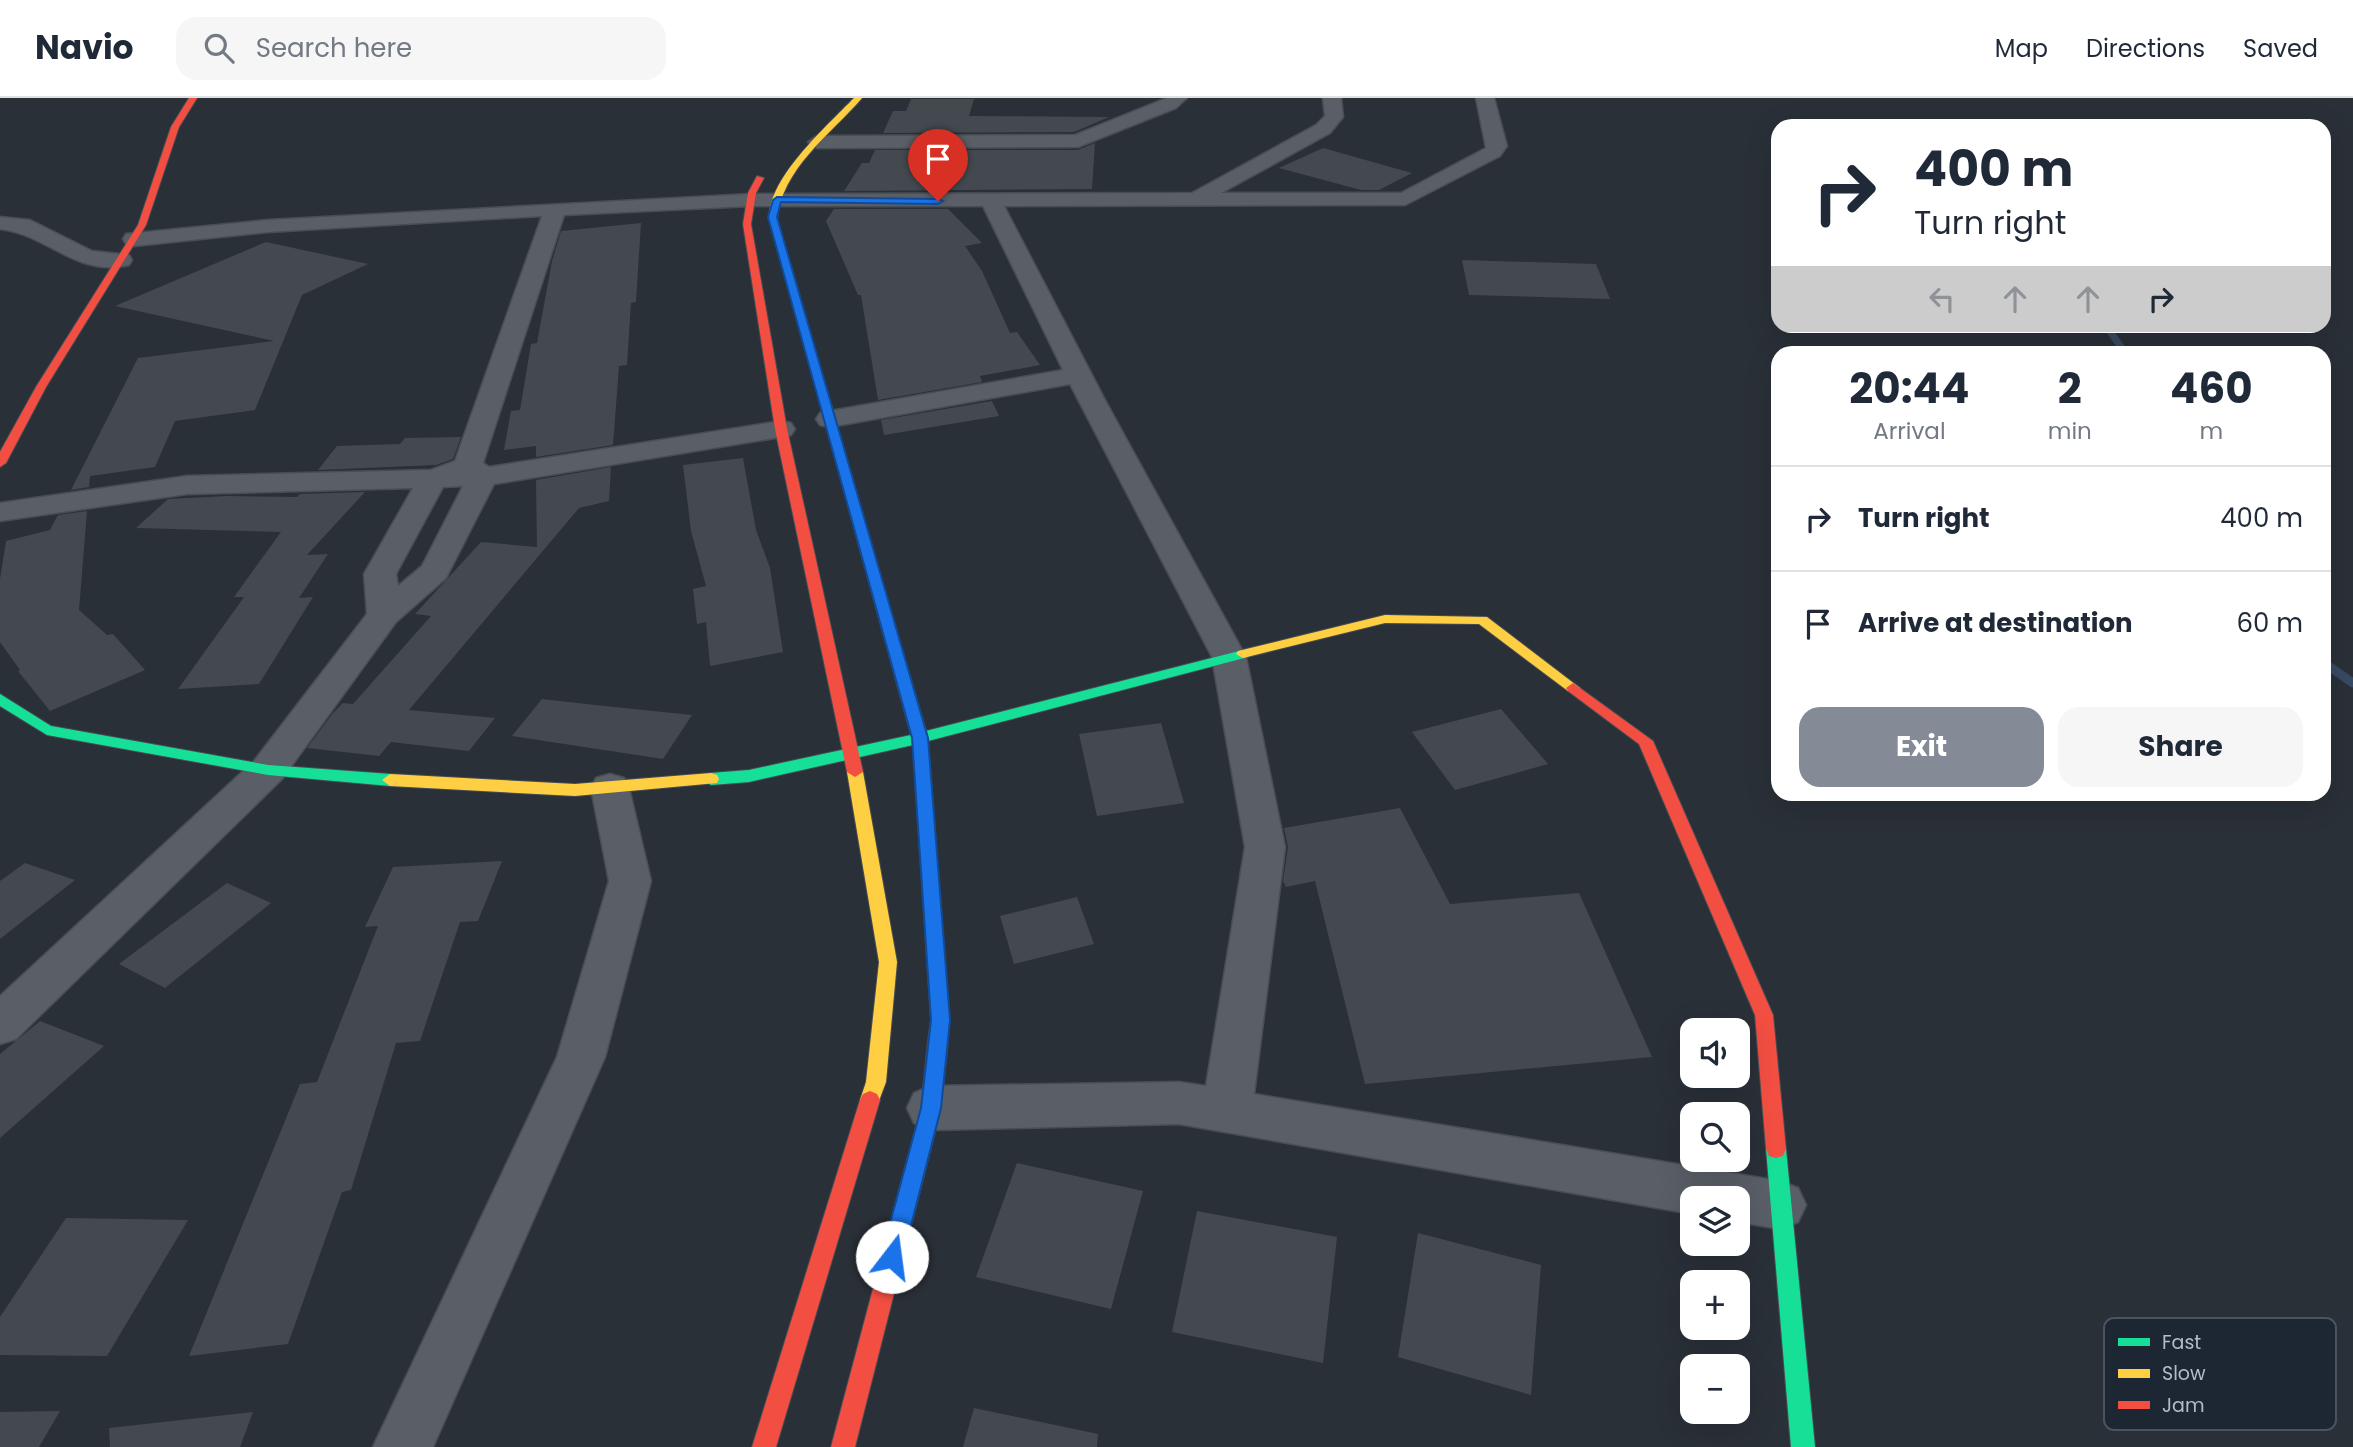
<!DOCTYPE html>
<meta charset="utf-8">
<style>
body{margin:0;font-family:Poppins,sans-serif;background:#f6f6f7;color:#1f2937;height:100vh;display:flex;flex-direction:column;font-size:26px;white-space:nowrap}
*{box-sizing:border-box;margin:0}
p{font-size:23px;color:#747a83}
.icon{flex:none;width:38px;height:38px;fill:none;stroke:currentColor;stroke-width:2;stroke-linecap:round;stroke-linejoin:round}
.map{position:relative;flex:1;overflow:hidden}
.drawer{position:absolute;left:1771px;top:248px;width:560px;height:455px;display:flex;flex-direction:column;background:#fff;border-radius:21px;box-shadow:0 7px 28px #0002}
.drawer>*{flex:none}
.hud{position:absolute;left:1771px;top:21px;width:560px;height:214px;border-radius:21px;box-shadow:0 7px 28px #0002;background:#fff;color:#1f2937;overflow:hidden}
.fabs{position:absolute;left:1680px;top:920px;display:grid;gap:14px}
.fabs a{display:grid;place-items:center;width:70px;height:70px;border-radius:14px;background:#fff;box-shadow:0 7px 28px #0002;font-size:35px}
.pin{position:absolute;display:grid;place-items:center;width:60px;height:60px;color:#fff;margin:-72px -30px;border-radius:50% 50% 50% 0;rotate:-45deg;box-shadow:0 0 7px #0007}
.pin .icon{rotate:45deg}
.me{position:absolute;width:77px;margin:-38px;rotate:15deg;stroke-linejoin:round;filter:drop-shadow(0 0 5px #0008)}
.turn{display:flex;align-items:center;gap:24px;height:147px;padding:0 28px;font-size:32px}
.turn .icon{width:91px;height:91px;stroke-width:2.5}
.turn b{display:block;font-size:49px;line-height:60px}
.lanes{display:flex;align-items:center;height:66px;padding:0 28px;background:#0003;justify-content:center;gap:35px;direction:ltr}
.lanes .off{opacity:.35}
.eta{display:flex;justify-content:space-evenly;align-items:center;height:119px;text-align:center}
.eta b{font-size:42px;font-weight:700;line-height:49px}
.primary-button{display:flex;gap:14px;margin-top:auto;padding:14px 28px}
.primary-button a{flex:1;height:80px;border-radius:21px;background:#848b96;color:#fff;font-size:28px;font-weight:700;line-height:80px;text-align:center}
.primary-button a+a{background:#f6f6f7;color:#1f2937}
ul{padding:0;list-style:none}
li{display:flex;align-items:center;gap:21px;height:105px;padding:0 28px;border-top:2px solid #e0e1e3}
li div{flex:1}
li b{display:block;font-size:26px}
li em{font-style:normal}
header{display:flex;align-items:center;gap:42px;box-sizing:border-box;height:98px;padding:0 35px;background:#fff;border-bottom:2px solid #e0e1e3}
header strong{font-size:33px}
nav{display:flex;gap:38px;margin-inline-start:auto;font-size:24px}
.search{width:490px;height:63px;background:#f6f6f7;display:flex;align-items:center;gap:18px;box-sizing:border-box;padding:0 24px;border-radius:21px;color:#747a83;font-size:26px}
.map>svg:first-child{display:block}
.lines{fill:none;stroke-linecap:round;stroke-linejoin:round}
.stream-far1{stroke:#384963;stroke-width:7}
.stream{stroke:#384963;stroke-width:9}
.building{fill:#444950}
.street-casing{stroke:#484c53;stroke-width:3}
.fast-casing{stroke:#484c53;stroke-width:2}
.slow-casing{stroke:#484c53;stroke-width:2}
.jam-casing{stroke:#484c53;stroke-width:2}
.street{fill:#5a5e66;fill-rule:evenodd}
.fast{fill:#16e098;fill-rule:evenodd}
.slow{fill:#ffcf43;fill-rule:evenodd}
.jam{fill:#f24e42;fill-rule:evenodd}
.route{fill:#1a73e8;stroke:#114b97;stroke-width:2}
.key{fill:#1d2633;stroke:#4a5360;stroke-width:2}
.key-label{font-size:19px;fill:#b4bcc9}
</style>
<header>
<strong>Navio</strong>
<div class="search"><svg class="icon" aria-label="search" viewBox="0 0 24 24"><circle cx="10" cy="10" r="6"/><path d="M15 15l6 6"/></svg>Search here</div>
<nav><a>Map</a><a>Directions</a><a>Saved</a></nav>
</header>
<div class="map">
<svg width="2353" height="1349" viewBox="0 0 2353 1349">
<rect width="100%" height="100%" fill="#2a3038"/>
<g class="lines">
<polyline class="stream-far1" points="2106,228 2126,256"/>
<polyline class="stream" points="2324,565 2353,585"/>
</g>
<g class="building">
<polygon points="911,1 974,1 969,18 1109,19 1074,34 883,35 893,13 906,13"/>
<polygon points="1095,45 1092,91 844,93 862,65 869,65 875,52 1078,52"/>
<polygon points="1323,50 1412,75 1379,92 1361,92 1279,70"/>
<polygon points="834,111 948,111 982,145 965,148 982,173 1010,235 1017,234 1040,267 980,278 982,284 878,302 861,197 858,197 826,123"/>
<polygon points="641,125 636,204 631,205 627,267 619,268 613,347 536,359 536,348 504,352 511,313 520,312 531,246 537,245 552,163 561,133"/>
<polygon points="266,144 368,166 302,197 255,312 175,323 155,369 90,378 89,389 71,392 138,260 274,243 115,208"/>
<polygon points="1462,162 1596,166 1610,201 1469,197"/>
<polygon points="992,303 999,318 884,337 881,322"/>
<polygon points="461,339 453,361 436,367 318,372 337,348 400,346 405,340"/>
<polygon points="743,360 756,432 770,470 783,554 710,568 706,524 697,526 693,491 706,488 691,433 683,367"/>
<polygon points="611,369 609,403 579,410 409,612 495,620 469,653 391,644 379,658 307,650 333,615 343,605 353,606 431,518 415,516 481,444 537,449 536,382"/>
<polygon points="365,394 307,457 328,456 299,500 313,499 259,586 178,591 244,499 234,499 281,434 136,430 168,401 228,398 297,399 300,396"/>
<polygon points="87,413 79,512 107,537 113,536 145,572 50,613 18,573 20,572 0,544 0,481 6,443 50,432 58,417"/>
<polygon points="542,601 595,607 692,617 663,661 512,638"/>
<polygon points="1501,611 1548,666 1455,692 1412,634"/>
<polygon points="1161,625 1184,705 1097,718 1079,636"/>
<polygon points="1400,710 1450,806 1579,795 1652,959 1365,986 1315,783 1286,789 1283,783 1288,749 1284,730"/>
<polygon points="502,763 478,823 460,824 420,943 396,945 351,1092 342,1094 288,1246 189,1258 300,986 317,984 378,828 365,829 393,769"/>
<polygon points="25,765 75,782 0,841 0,783"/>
<polygon points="227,785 271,805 165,890 119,866"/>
<polygon points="1077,799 1094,846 1014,866 1000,818"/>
<polygon points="40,923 104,948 0,1040 0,956"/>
<polygon points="1017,1065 1143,1093 1111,1211 976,1179"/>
<polygon points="1197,1113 1337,1139 1323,1265 1172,1234"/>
<polygon points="66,1120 188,1122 107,1258 0,1257 0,1219"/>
<polygon points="1418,1135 1541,1167 1531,1297 1398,1259"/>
<polygon points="974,1310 1098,1336 1097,1349 963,1349"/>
<polygon points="60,1313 39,1349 0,1349 0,1314"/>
<polygon points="253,1314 240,1349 110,1349 109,1330"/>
</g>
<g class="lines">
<g class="street-casing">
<g id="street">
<polygon points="1167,0 1187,0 1176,10 1078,49 817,50 808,44 817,38 1075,37"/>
<path d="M 1323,0 L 1341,0 L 1343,19 L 1330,35 L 1221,95 L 1401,95 L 1486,50 L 1476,0 L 1494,0 L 1507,48 L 1500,58 L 1405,107 L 1004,108 L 1106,304 L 1246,559 L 1285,749 L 1254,996 L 1780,1083 L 1798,1090 L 1806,1107 L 1798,1124 L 1780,1131 L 1738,1124 L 1738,1101 L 1692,1101 L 1692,1116 L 1179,1026 L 931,1032 L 914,1025 L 907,1010 L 914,995 L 931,988 L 1179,984 L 1206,988 L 1245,749 L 1212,559 L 1070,286 L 830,329 L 820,327 L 816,321 L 820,315 L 830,313 L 1063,272 L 983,108 L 751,108 L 564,117 L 483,365 L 489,369 L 781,323 L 791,325 L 795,331 L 791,337 L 781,339 L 494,386 L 446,480 L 396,524 L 282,681 L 16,941 L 0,946 L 0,898 L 254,663 L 367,516 L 364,476 L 413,390 L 187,396 L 0,423 L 0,405 L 187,378 L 431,372 L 455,363 L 542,118 L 268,134 L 134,148 L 126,146 L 123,141 L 126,136 L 268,122 L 751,96 L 1192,95 L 1316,27 L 1325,18 ZM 463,388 L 422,468 L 398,488 L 396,476 L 443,389 Z"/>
<path d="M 0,119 L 30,122 L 92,153 L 129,157 L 132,162 L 129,167 C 77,180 47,136 0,131 Z"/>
<polygon points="610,676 624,680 629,690 651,783 605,959 433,1349 373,1349 557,959 609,783 591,690 596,680"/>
</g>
</g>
<g class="fast-casing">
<g id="fast">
<polygon points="864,440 870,444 926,633 1243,552 1250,556 1248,559 928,643 949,922 945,949 938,951 931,949 928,943 931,922 913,647 749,684 711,687 703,681 711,675 749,672 911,637 858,444"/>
<polygon points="0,596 51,628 268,667 390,676 398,682 390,688 268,677 47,637 0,608"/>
<polygon points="1776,1042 1783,1044 1786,1051 1815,1349 1791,1349 1766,1051 1769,1044"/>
</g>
</g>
<g class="slow-casing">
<g id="slow">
<path d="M 854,0 L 862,0 C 830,37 781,71 777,123 L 770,125 C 762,85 828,27 854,0 Z"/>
<polygon points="1385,517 1487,519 1580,590 1578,593 1568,593 1479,526 1385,525 1243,560 1236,556 1238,553"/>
<polygon points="855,669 863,674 897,864 886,984 877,1008 870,1011 863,1008 860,1002 866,984 879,864 847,674"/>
<polygon points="711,675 717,677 719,681 717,685 575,698 390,688 382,682 390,676 575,686"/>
</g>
</g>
<g class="jam-casing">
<g id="jam">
<polygon points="189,0 197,0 179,29 146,127 46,289 6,365 0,369 0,354 36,289 138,127 171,29"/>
<polygon points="757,78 764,80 756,95 751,126 787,331 863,674 855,679 847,674 775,331 743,126 748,95"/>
<polygon points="770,121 777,123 870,444 869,447 859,447 858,444"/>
<polygon points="1573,585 1653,643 1773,917 1786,1051 1783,1058 1776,1060 1769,1058 1766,1051 1755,917 1639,646 1568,593 1566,590"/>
<polygon points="938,935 945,937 948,943 941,1010 855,1349 831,1349 921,1010 928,943 931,937"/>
<polygon points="870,993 877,996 880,1002 776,1349 752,1349 860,1002 863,996"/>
</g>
</g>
<use href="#street" class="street"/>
<use href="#fast" class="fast"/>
<use href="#slow" class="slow"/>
<use href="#jam" class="jam"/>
</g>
<polygon class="route" points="777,99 938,101 943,103 938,106 781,104 777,119 928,640 950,922 941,1010 903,1159 900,1167 892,1170 884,1167 881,1159 921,1010 931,922 912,640 768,119 773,102"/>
<rect x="2104" y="1220" width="232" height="112" rx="10" class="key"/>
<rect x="2118" y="1240" width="32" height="8" fill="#16e098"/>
<rect x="2118" y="1271" width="32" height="9" fill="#ffcf43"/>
<rect x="2118" y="1303" width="32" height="8" fill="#f24e42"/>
<g class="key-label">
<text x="2162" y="1251">Fast</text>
<text x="2162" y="1282">Slow</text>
<text x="2162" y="1314">Jam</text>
</g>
</svg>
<div class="fabs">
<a><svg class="icon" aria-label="sound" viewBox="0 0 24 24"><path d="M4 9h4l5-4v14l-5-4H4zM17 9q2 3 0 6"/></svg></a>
<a><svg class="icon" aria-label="search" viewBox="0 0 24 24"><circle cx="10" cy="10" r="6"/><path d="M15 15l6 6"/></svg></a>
<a><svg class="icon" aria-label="layers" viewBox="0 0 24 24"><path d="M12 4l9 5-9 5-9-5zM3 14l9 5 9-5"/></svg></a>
<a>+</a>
<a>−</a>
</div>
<div class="pin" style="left:938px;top:103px;background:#d93025"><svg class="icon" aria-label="arrive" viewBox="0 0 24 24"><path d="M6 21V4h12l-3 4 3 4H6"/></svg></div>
<svg class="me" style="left:892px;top:1159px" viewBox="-20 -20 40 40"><circle r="19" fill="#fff"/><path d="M0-13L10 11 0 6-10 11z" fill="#1a73e8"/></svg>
<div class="hud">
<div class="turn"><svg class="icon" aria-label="right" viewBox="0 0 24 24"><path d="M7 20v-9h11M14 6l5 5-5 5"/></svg><div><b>400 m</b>Turn right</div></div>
<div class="lanes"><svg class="icon off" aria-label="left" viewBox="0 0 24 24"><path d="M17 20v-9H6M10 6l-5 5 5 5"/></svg><svg class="icon off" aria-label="ahead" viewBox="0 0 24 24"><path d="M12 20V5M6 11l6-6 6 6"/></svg><svg class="icon off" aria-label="ahead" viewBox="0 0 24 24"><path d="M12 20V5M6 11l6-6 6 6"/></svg><svg class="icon" aria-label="right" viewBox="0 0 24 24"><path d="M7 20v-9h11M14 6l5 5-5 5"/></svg></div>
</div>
<section class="drawer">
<div class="eta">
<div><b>20:44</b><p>Arrival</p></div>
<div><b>2</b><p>min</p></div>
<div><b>460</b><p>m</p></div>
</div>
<ul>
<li><svg class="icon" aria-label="right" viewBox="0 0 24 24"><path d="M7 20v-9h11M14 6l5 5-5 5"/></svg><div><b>Turn right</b></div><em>400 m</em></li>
<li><svg class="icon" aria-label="arrive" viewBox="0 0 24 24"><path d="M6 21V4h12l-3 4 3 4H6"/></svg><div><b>Arrive at destination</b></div><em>60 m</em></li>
</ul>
<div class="primary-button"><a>Exit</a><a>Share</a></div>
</section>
</div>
